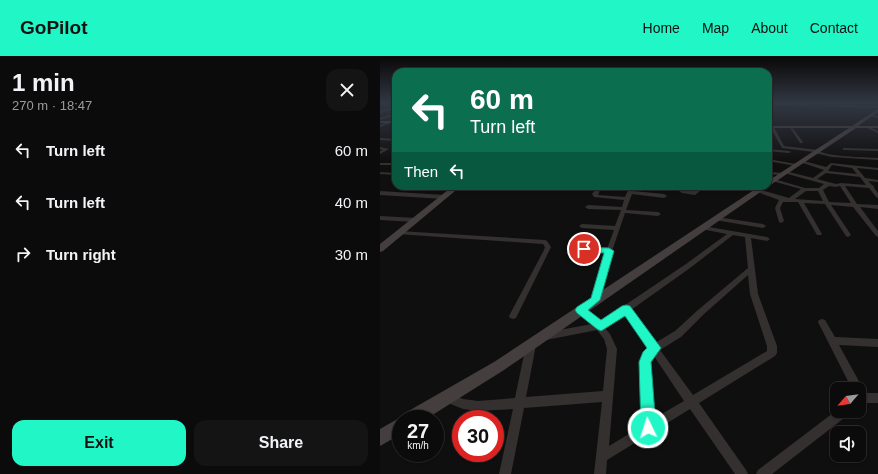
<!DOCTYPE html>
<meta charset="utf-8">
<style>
body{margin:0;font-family:Helvetica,sans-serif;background:#151414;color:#f1f3f6;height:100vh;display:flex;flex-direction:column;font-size:15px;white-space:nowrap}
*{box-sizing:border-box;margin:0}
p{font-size:13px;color:#9a9b9d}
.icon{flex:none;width:22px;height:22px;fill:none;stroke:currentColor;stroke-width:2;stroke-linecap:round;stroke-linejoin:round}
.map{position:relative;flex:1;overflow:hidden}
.sheet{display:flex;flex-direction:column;background:#0c0b0b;width:380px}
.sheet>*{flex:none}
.hud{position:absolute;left:12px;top:12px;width:380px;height:122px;border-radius:12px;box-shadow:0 1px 3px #0004,0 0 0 1px #2c2b2c;background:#0b6e4f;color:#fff;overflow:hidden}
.needle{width:26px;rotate:242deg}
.fabs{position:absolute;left:450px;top:326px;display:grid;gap:8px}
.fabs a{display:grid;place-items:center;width:36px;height:36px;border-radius:8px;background:#0c0b0b;box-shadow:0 1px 3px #0004,0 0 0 1px #2c2b2c;font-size:20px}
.speed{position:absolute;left:12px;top:354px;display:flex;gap:8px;font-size:20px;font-weight:700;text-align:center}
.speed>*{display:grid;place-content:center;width:52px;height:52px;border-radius:50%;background:#0c0b0b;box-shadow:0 1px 3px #0004,0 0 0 1px #2c2b2c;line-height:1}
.speed small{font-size:10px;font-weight:400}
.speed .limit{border:6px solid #d22;background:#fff;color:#111}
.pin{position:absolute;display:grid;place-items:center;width:34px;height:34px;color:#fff;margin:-17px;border:2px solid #fff;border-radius:50%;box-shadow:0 1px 4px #0007}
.me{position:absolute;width:44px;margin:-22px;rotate:356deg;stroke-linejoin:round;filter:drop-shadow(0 0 3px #0008)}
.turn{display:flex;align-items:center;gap:14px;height:84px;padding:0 12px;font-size:18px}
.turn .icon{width:52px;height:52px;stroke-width:2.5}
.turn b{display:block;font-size:28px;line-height:34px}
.then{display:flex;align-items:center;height:38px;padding:0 12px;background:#0003;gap:8px;font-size:15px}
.round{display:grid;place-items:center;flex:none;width:42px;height:42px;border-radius:12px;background:#151414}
.headline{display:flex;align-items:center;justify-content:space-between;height:68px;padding:0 12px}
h1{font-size:24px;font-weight:800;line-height:30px}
.cta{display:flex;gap:8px;margin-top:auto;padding:8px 12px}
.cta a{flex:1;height:46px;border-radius:12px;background:#21f6c7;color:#111;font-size:16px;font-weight:800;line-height:46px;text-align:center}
.cta a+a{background:#151414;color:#f1f3f6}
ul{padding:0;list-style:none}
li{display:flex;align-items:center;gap:12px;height:52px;padding:0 12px}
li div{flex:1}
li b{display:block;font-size:15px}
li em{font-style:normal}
header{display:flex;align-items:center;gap:24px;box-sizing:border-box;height:56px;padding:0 20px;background:#21f6c7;color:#111}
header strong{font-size:19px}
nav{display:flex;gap:22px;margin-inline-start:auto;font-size:14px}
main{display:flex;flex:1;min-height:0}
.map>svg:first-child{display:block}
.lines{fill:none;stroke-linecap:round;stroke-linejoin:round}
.street{fill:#353030;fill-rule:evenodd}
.secondary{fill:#453e3f;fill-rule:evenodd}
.route{fill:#21f6c7;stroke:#15a081}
</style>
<header>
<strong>GoPilot</strong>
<nav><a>Home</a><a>Map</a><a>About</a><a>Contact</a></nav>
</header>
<main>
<section class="sheet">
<div class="headline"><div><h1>1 min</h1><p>270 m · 18:47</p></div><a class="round"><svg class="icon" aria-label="close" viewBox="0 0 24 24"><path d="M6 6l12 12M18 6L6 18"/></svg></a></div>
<ul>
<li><svg class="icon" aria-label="left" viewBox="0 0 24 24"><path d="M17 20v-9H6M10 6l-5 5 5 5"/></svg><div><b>Turn left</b></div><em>60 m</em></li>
<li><svg class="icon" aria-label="left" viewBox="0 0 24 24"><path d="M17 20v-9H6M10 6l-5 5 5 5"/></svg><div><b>Turn left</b></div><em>40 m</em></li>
<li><svg class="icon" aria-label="right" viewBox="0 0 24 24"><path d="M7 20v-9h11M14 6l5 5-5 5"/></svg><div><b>Turn right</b></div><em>30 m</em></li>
</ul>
<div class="cta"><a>Exit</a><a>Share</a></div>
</section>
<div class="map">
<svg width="498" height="418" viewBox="0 0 498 418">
<rect width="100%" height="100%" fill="#100f0f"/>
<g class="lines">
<g class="street">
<polygon points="388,47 498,50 498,52 388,49"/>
<polygon points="16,50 16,52 0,57 0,55"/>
<polygon points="16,57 16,59 0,64 0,62"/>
<polygon points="489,58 498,60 498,62 489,60"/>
<polygon points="10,65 13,66 0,71 0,69"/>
<path d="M 392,70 L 394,71 L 404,90 L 438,94 C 444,101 486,101 498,102 L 498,104 L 452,101 L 435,97 L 434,96 L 402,92 L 390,71 Z"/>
<polygon points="409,70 411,70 423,86 422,87 420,87"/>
<polygon points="488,70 498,75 498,77 487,72"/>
<polygon points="0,82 16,83 16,85 0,84"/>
<polygon points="0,91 9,93 0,98 0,95 3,94 0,93"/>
<polygon points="463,92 498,93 498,95 464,94 463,94"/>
<polygon points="388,93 409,95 411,96 409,97 388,95"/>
<polygon points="388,103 416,108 418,109 416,110 388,105"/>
<path d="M 420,104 L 446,111 L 451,107 L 498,112 L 498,114 L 477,112 L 485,122 L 498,124 L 498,126 L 488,125 L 492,129 L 494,130 L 494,132 L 498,137 L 498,142 L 496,141 L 489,132 L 465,130 L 477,148 L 498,149 L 498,153 L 480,151 L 498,175 L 498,181 L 496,180 L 473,151 L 451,149 L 471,179 L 468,181 L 466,180 L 445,148 L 424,147 L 442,178 L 441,179 L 437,179 L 418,146 L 403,146 L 400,152 L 404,165 L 401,167 L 399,166 L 395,152 L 399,144 L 375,135 L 378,133 L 409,142 L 421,133 L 392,125 L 392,123 L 394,123 L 425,132 L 439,132 L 444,128 L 404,117 L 404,119 L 402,119 L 388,118 L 388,116 L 403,117 L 403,115 L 405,115 L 433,122 L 444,114 L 420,106 ZM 452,109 L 472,112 L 477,118 L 448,115 ZM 446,117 L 480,121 L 486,129 L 461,127 L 456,128 L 437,123 ZM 449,130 L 456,131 L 460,130 L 471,147 L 449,146 L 443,134 ZM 426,135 L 438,135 L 443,145 L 415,143 Z"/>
<rect x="0" y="107" width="16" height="2"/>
<polygon points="0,116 16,117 16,119 0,118"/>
<polygon points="218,130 222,130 218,139 245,141 250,130 254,130 253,135 284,138 287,140 284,142 252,138 246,154 278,156 281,158 278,160 245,157 232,195 219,244 218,246 215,247 212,246 211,244 225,197 191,194 188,192 191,190 227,193 234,174 202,172 199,170 202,168 235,170 241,154 208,153 205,151 208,149 242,151 244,144 214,141 212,138"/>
<polygon points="299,130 303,130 304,134 314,135 315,130 319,130 320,135 315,139 302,137 299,135"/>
<polygon points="348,130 357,130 357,131 355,132"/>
<polygon points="0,135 64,139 67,141 64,143 0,139"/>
<polygon points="0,160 36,162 39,164 36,166 0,164"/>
<polygon points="337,161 383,168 386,170 383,172 335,164 335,162"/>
<path d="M 323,170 L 387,181 L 390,183 L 387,185 L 371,182 L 378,238 L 397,290 L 397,297 L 395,300 L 319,347 L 366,414 L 368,418 L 355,418 L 310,353 L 227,404 L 226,418 L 214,418 L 222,346 L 144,352 L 131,418 L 119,418 L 133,353 L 98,355 L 83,353 L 63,345 L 62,341 L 63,337 L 67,336 L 83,343 L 98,345 L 135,342 L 146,289 L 148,286 L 151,285 L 154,286 L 156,289 L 146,341 L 223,335 L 227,293 L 224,283 L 217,274 L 166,284 L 163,283 L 162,280 L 163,277 L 212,268 L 197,256 L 196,254 L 197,252 L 200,251 L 208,256 L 220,266 L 306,208 L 347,178 L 321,173 L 320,172 L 321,171 ZM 353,179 L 365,181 L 368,212 L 318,254 L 295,275 L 275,287 L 251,254 L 310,212 ZM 368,219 L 370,238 L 387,290 L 387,295 L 313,339 L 280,294 L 301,281 L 324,258 ZM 245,258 L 269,292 L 264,297 L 260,310 L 262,370 L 229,390 L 237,293 L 230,278 L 225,272 ZM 274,300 L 304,345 L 273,363 L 270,310 L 271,302 Z"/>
<polygon points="19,175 165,184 167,185 171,191 136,262 133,263 130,262 129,260 164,194 165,191 163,188 17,178 16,177 17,176"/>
<polygon points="442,263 445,264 455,281 498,283 498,291 459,289 481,329 482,333 480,337 498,337 498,347 479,347 479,333 472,333 438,266 439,264"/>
<polygon points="457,354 457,355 469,355 468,359 392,418 376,418 378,414"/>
</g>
<g class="secondary">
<polygon points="498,53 498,56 478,70 498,70 498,72 476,72 389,130 124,314 46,363 21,363 21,378 0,390 0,373 21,361 24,362 25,357 114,306 380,130 388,130 388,125 469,72 388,72 388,70 472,70"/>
<rect x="0" y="65" width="16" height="2"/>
<polygon points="73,130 81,130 3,195 0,196 0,188"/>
</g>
</g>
<linearGradient id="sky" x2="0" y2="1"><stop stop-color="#090808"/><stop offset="0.44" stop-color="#313742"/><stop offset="1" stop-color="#313742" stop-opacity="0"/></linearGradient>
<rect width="498" height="106" fill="url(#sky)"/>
<polygon class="route" points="201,191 229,192 234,195 220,244 208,254 221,264 242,250 246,249 250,250 281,292 271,306 276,372 273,377 268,380 263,377 261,372 259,306 263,296 267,292 245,260 221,275 217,273 197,257 195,254 197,251 211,242 224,197 204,196 201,195 200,193"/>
</svg>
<div class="fabs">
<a><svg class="needle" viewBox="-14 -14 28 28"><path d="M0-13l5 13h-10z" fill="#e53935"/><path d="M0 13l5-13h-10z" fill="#9a9b9d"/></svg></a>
<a><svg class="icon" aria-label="sound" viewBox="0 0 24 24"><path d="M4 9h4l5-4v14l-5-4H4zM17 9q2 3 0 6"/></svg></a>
</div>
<div class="speed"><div>27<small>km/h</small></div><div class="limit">30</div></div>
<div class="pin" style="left:204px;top:193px;background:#d93025"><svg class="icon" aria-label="arrive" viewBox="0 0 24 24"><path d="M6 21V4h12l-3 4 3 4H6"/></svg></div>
<svg class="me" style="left:268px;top:372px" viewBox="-20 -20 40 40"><circle r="17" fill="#21f6c7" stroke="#fff" stroke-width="3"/><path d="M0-11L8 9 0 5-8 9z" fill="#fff"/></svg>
<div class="hud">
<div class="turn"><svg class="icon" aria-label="left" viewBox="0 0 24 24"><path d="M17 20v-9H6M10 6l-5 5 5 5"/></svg><div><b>60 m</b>Turn left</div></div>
<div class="then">Then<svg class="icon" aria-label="left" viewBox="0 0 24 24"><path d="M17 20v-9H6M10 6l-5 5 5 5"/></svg></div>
</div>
</div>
</main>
